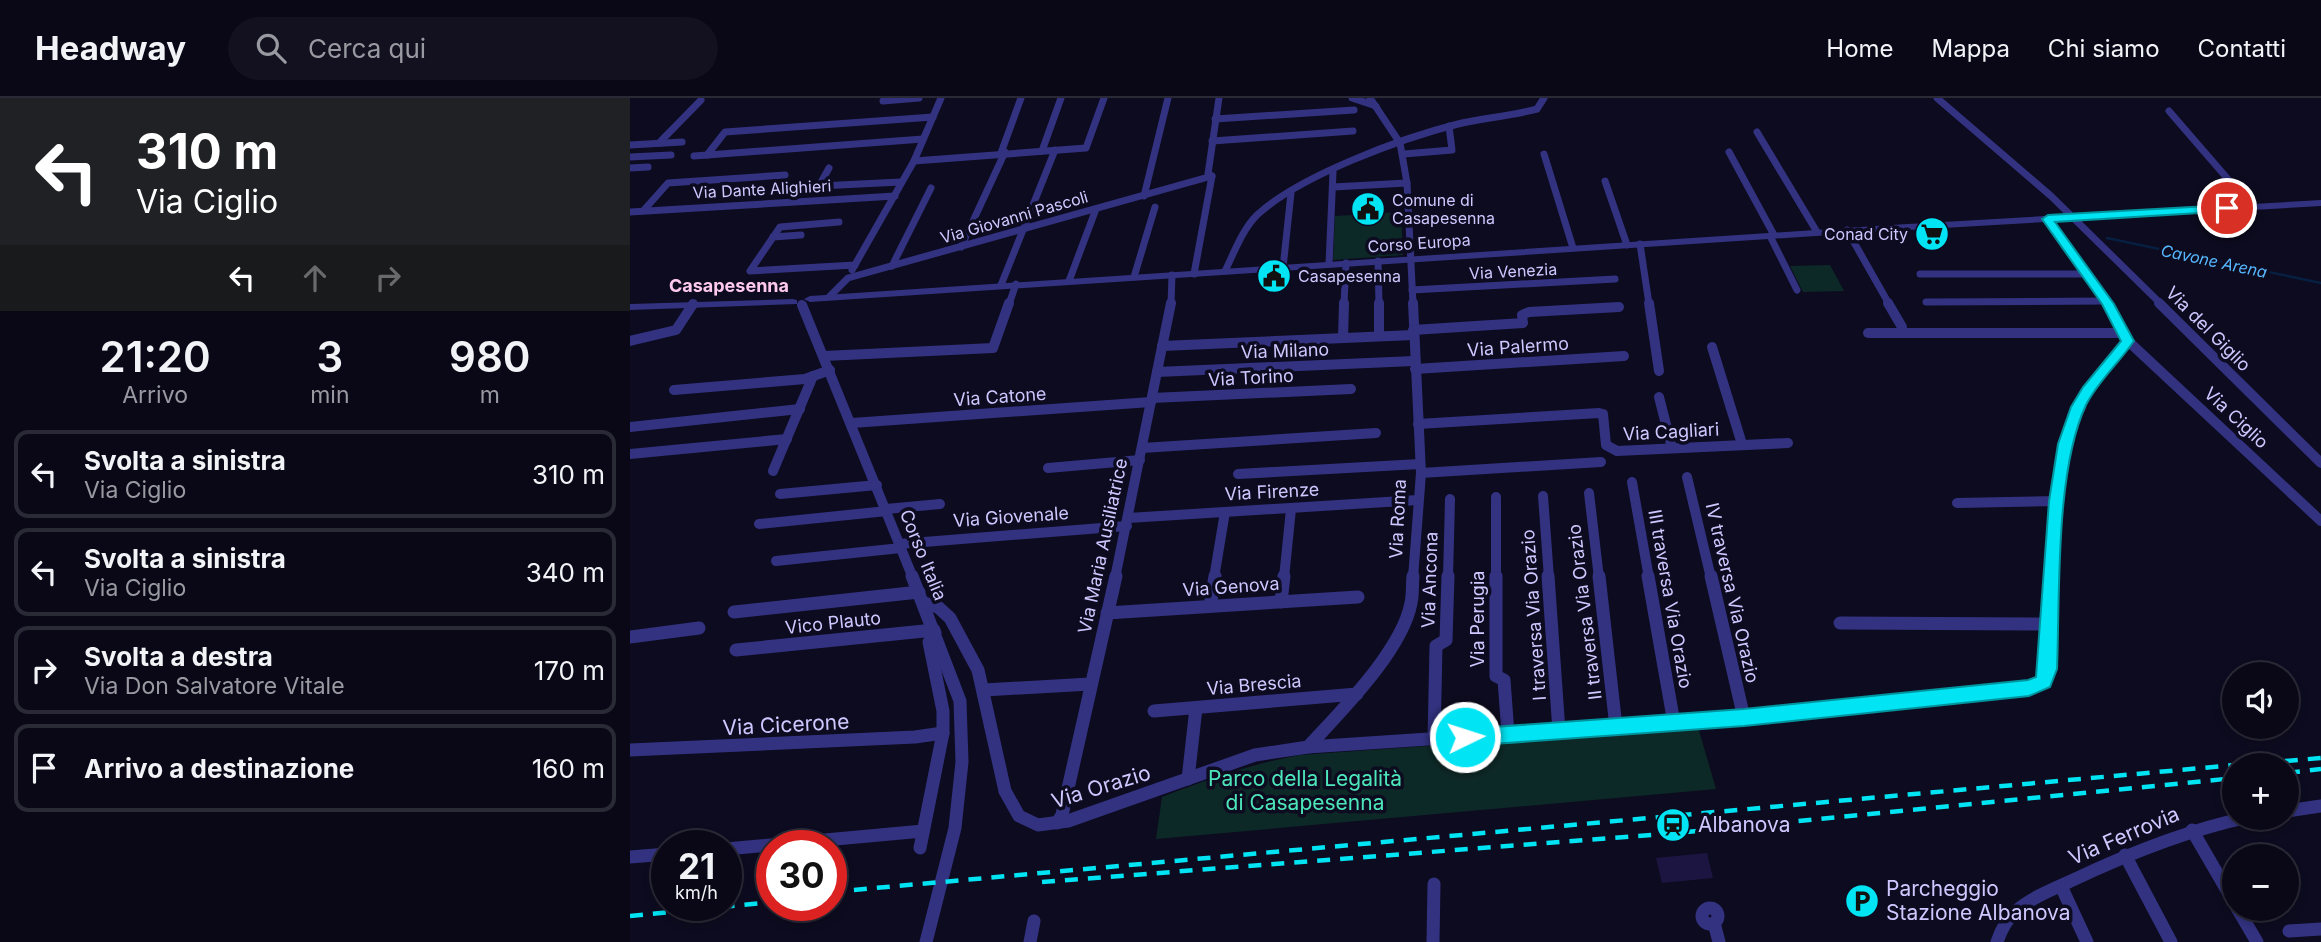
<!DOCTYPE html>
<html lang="it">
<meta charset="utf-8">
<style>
body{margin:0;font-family:Inter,sans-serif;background:#131120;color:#f1f3f6;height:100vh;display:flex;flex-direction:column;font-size:26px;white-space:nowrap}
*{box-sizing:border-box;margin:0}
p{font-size:23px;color:#999aa1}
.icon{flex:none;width:38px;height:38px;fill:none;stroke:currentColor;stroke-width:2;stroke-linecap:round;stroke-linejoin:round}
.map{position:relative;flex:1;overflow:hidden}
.panel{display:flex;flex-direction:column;background:#0a0817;width:630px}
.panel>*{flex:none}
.banner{background:#202124;color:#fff;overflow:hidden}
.buttons{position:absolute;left:1592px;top:564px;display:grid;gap:14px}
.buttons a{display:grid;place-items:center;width:77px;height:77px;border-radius:50%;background:#0a0817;box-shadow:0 4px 10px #0003,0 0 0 2px #2a2936;font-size:35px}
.speed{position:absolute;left:21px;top:732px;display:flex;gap:14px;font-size:35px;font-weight:700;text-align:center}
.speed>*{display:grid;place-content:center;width:91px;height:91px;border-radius:50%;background:#0a0817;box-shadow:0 4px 10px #0003,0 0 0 2px #2a2936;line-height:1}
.speed small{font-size:18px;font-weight:400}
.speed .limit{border:10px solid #d22;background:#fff;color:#111}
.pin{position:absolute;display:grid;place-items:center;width:60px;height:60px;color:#fff;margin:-30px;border:4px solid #fff;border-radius:50%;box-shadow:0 2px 7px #0007}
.me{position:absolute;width:77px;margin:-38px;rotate:86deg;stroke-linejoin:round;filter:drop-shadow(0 0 5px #0008)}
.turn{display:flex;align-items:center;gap:24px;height:147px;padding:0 21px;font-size:32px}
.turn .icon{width:91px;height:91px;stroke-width:2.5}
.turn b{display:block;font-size:49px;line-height:60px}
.lanes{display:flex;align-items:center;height:66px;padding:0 21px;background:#0003;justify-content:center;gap:35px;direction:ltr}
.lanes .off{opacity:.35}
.eta{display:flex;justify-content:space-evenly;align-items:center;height:119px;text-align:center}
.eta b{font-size:42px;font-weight:600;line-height:49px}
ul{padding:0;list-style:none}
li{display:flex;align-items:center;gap:21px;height:88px;margin:0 14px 10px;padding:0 7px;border:4px solid #2a2936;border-radius:14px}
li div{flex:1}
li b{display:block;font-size:26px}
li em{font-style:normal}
header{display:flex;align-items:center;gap:42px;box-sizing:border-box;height:98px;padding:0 35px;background:#0a0817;border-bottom:2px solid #2a2936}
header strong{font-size:33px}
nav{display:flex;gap:38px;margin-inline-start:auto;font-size:24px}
.search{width:490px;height:63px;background:#131120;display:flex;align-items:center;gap:18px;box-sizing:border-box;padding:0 24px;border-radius:38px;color:#999aa1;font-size:26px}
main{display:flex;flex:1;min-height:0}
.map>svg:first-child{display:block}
.green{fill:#0d2927}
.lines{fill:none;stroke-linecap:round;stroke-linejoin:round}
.stream{stroke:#071f41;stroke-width:2.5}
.building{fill:#1d1541}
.minor-far2{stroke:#323281;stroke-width:7}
.minor-far1{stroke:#323281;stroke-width:10}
.minor{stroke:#323281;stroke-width:13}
.tertiary{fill:#323281;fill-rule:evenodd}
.rail{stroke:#00e4f3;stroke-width:4.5;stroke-dasharray:13 10;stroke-linecap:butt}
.route{fill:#00e4f3;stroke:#00949e;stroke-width:2}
.labels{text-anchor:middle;stroke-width:7;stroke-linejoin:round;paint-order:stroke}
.far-street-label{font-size:16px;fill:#cdc8ff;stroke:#0d0b1f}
.far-poi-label{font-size:16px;fill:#cdc8ff;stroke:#0d0b1f;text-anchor:start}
.far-water-label{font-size:16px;font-style:italic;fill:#56b7ff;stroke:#0d0b1f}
.far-quarter-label{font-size:18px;font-weight:bold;fill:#ffcaee;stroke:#0d0b1f}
.street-label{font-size:18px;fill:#cdc8ff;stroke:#0d0b1f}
.near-street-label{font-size:21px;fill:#cdc8ff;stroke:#0d0b1f}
.near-park-label{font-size:21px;fill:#4de6bb;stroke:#0d0b1f}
.near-poi-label{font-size:21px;fill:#cdc8ff;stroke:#0d0b1f;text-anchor:start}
</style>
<header>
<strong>Headway</strong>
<div class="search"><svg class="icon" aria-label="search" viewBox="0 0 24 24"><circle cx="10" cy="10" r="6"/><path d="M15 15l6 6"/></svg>Cerca qui</div>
<nav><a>Home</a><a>Mappa</a><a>Chi siamo</a><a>Contatti</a></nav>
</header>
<main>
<section class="panel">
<div class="banner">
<div class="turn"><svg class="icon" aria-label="left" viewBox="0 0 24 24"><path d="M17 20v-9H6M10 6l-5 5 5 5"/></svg><div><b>310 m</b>Via Ciglio</div></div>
<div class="lanes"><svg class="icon" aria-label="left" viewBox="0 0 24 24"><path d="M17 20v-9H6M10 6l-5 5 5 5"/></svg><svg class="icon off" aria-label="ahead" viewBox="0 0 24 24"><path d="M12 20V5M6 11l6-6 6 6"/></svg><svg class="icon off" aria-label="right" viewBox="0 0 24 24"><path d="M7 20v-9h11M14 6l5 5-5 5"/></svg></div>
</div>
<div class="eta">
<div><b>21:20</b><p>Arrivo</p></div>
<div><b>3</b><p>min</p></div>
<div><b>980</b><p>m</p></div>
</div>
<ul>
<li><svg class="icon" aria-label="left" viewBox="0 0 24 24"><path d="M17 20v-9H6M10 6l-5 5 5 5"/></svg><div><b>Svolta a sinistra</b><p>Via Ciglio</p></div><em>310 m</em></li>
<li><svg class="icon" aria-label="left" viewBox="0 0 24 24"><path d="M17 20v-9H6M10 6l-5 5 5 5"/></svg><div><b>Svolta a sinistra</b><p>Via Ciglio</p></div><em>340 m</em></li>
<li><svg class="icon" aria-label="right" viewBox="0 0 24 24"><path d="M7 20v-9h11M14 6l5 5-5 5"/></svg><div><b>Svolta a destra</b><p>Via Don Salvatore Vitale</p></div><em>170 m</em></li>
<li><svg class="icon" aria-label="arrive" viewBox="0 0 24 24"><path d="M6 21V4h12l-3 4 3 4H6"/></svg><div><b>Arrivo a destinazione</b></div><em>160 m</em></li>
</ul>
</section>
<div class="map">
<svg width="1691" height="844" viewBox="0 0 1691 844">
<rect width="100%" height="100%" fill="#0d0b1f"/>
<g class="green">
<polygon points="771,114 773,157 703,162 705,118"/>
<polygon points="1200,167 1214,193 1173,194 1160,168"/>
<path d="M 1068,629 L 1086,691 L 526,741 L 532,699 C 578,681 621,666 670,657 Z"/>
</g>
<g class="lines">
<polyline class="stream" points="1477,140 1691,185"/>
</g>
<polygon class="building" points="1077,755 1083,780 1032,785 1026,760"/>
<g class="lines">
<g class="minor-far2">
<polyline points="722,0 746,8"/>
<polyline points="740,0 770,45 777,85 783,206"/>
<polyline points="1307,0 1421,98 1531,206"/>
<polyline points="253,3 289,0"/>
<polyline points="1539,13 1622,109"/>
<polyline points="585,21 724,12"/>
<polyline points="1127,34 1187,134"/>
<polyline points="582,43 723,33"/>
<polyline points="29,45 71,2"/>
<polyline points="0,47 52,44"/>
<polyline points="412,53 431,0"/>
<polyline points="1099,54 1144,137"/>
<polyline points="371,55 391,0"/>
<polyline points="774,56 822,52 819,28"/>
<polyline points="914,56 943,150"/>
<polyline points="77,57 95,34 303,19"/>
<polyline points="64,58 293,41"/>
<polyline points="0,59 41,57"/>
<polyline points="284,63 456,50 474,0"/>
<polyline points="0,70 18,69"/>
<polyline points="199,70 189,88 271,84"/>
<polyline points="975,83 997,147"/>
<polyline points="703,89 777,85"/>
<polyline points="514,98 538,0"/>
<polyline points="14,112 38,85 155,77"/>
<polyline points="0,114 265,98"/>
<polyline points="1418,121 1478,206"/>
<polyline points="209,124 150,129 120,173 225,167"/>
<polyline points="1217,132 1259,206"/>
<polyline points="1140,138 1167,192"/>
<polyline points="143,139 171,137"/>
<polyline points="1010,146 1019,206"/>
<polyline points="331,149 375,54"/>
<polyline points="748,163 749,206"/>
<polyline points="699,166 703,74"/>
<polyline points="262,168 301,90"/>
<polyline points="653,170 661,95"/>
<polyline points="222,172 284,63 311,0"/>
<path d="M 595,173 C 604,155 612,132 627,117 C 669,78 772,40 828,26 C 854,20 881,18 907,11 L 914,0"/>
<polyline points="564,176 582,78 578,76 589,0"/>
<polyline points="1290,176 1456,176"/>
<polyline points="504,179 525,109"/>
<polyline points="439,183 466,111"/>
<polyline points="371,187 425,52"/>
<polyline points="782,192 985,181"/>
<polyline points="200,198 218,180 582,78"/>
<polyline points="1296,204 1476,203"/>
<polyline points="379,206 386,186"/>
<polyline points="541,206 542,177"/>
<polyline points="714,206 716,165"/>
</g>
<g class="minor-far1">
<polyline points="749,205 749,238"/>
<polyline points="783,205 791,375 783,480"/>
<polyline points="1019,205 1029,273"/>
<polyline points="1258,205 1272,229"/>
<polyline points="1529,205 1691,365"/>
<polyline points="172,207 283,480"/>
<polyline points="783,232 893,225 892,217 899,214 989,209"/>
<polyline points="1238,235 1494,235"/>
<polyline points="713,240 714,205"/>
<polyline points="0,243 46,232 63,206"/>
<polyline points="1498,243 1691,423"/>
<polyline points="532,248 783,237"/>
<polyline points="1082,249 1112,346"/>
<polyline points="194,258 363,250 379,205"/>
<polyline points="785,271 994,258"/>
<polyline points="527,274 784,263"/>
<polyline points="44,292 175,281 200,272"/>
<polyline points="1029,299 1042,350"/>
<polyline points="522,300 721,291"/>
<polyline points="222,325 521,304"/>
<polyline points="788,326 969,315 973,316 976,347 987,353 1158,345"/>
<polyline points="0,329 170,311"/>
<polyline points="512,350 746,335"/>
<polyline points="0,356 157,341"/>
<polyline points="418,370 510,362"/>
<polyline points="143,373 183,278"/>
<polyline points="791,375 971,364"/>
<polyline points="608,376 790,366"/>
<polyline points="1057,379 1081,480"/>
<polyline points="1002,384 1019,480"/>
<polyline points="959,395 969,480"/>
<polyline points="150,396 247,387"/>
<polyline points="913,398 919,480"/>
<polyline points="866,399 866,480"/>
<polyline points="1327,405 1427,403"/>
<polyline points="256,411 310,406"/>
<polyline points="498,420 788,402"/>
<polyline points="129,426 257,413"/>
<polyline points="269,446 497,428"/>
<polyline points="146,463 271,450"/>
<polyline points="485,480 541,205"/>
<polyline points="584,480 595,414"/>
<polyline points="654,480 661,411"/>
<polyline points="818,480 820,401"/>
<path d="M 1423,480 C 1426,425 1424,360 1449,308 C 1460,284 1481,264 1498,243 L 1477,205"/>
</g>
<g class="minor">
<polyline points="282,478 330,603 332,664 325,730 296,844"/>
<polyline points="866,478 866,578 874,582 878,636"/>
<polyline points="918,478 929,633"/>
<polyline points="969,478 986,629"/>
<polyline points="1018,478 1044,625"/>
<polyline points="1081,478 1114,620"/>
<polyline points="651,504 654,478"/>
<polyline points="294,505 308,509 320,520 348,572 375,693 389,718 408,727 438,723 625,657 678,649 1114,620 1399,590 1414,584 1418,571 1423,478"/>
<polyline points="580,508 585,478"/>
<polyline points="104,514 289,494"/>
<polyline points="477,515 728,499"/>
<polyline points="1210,525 1420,526"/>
<polyline points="0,539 69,530"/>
<polyline points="106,552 304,532"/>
<polyline points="354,592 460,586"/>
<polyline points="524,613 727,596"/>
<polyline points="804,642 806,548 816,542 818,478"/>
<path d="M 678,649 C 710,614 772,553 781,505 C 783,497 782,487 783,478"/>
<polyline points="0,652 285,639 313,635"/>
<polyline points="558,681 566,610"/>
<polyline points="1657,713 1691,708"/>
<polyline points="427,725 432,717 486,478"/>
<polyline points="1562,732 1605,806"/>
<polyline points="290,750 313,635 313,613 299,544 305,535"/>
<polyline points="96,751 293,733"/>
<polyline points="1495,757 1541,844"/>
<polyline points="0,759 37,756"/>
<polyline points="1431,788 1457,844"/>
<polyline points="1607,810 1627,844"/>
<circle cx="1080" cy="818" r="8"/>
<polyline points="1084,825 1089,844"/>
<polyline points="1659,833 1691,831"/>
<polyline points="400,844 404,823"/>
<polyline points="803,844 804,786"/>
<path d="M 1367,844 C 1371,832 1377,821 1386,813 C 1402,799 1424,791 1443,782 C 1500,755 1557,732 1619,719"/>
</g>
<g class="tertiary">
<polygon points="1691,102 1691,108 1261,133 180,204 174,201 180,198 1261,127"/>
<polygon points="163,201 167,202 167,206 0,212 0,206"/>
</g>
<g class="rail">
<polyline points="1609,667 1691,660"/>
<polyline points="1657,675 1691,671"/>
<polyline points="412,784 1046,735 1605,680"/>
<polyline points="201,794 1605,667"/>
<polyline points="0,818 142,804"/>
</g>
</g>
<path class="route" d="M 1597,107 L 1602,110 L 1601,113 L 1425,124 L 1484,206 L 1504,243 C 1489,265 1468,283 1456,307 C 1425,373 1430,497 1427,571 L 1420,589 L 1399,598 L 1114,628 L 835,648 L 828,646 L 825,639 L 828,633 L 835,631 L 1114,611 L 1398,582 L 1406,579 L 1419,403 L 1428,346 L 1441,309 L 1453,289 L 1491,243 L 1472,206 L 1412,121 L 1418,117 Z"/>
<defs>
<g id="civic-disc" transform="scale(1.75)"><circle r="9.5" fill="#00e4f3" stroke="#0d0b1f"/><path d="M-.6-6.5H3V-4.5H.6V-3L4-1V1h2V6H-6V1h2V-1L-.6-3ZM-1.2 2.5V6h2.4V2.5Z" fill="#111"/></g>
<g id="supermarket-disc" transform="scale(1.75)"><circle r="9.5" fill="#00e4f3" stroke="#0d0b1f"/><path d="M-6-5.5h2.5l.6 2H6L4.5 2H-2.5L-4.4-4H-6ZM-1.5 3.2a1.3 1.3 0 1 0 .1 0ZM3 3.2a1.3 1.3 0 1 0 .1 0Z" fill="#111"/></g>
<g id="station-disc" transform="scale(1.75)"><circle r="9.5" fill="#00e4f3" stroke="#0d0b1f"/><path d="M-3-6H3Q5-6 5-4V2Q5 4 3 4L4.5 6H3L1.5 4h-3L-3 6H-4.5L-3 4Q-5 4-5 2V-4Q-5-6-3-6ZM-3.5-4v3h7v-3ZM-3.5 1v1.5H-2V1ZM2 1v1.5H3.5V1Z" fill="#111"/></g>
<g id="parking-disc" transform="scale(1.75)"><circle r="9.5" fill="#00e4f3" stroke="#0d0b1f"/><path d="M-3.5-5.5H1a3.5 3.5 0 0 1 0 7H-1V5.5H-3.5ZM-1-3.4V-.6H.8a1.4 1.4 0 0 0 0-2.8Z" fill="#111"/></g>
</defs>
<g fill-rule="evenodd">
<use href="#civic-disc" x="738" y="111"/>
<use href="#supermarket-disc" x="1302" y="136"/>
<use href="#civic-disc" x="644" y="178"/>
<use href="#station-disc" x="1043" y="727"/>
<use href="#parking-disc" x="1232" y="803"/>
</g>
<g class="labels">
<g class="far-street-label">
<text transform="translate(132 91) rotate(-3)" y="6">Via Dante Alighieri</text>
<text transform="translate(384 119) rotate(-16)" y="6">Via Giovanni Pascoli</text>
<text transform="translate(789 145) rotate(-4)" y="6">Corso Europa</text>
<text transform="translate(883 173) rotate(-3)" y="6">Via Venezia</text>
</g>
<g class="far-poi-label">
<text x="762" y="108">Comune di<tspan x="762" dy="18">Casapesenna</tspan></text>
<text x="1278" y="142" text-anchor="end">Conad City</text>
<text x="668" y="184">Casapesenna</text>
</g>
<g class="far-water-label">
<text transform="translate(1584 163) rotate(12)" y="6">Cavone Arena</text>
</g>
<g class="far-quarter-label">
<text x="99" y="194">Casapesenna</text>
</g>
<g class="street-label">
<text transform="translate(1578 231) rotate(45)" y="6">Via del Giglio</text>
<text transform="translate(888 249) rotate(-4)" y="6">Via Palermo</text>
<text transform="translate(655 253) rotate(-2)" y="6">Via Milano</text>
<text transform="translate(621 280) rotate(-3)" y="6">Via Torino</text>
<text transform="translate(370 299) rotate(-4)" y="6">Via Catone</text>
<text transform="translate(1606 320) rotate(43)" y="6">Via Ciglio</text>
<text transform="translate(1041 334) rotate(-3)" y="6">Via Cagliari</text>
<text transform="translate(642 394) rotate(-3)" y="6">Via Firenze</text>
<text transform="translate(381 419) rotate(-4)" y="6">Via Giovenale</text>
<text transform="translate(768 421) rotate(-87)" y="6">Via Roma</text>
<text transform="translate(473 448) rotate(-78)" y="6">Via Maria Ausiliatrice</text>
<text transform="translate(293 457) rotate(68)" y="6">Corso Italia</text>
<text transform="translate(800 482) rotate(-88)" y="6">Via Ancona</text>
<text transform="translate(601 489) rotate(-4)" y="6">Via Genova</text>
<text transform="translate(1102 495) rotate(77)" y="6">IV traversa Via Orazio</text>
<text transform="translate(1040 501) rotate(80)" y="6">III traversa Via Orazio</text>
<text transform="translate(955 514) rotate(-97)" y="6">II traversa Via Orazio</text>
<text transform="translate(904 517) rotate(-94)" y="6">I traversa Via Orazio</text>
<text transform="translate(848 521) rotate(-90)" y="6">Via Perugia</text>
<text transform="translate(203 525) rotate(-6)" y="6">Vico Plauto</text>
<text transform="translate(624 587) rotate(-5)" y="6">Via Brescia</text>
</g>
<g class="near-street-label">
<text transform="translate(156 627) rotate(-3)" y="7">Via Cicerone</text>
<text transform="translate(471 689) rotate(-17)" y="7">Via Orazio</text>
<text transform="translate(1494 738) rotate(-23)" y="7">Via Ferrovia</text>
</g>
<g class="near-park-label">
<text x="675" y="688">Parco della Legalità<tspan x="675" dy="24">di Casapesenna</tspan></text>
</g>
<g class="near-poi-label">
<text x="1068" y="734">Albanova</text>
<text x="1256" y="798">Parcheggio<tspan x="1256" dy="24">Stazione Albanova</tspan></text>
</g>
</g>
</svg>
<div class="buttons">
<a><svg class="icon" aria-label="sound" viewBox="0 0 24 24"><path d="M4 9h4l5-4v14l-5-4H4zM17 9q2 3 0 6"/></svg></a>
<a>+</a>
<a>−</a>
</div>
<div class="speed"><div>21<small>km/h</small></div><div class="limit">30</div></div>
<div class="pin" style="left:1597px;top:110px;background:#d93025"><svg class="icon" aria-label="arrive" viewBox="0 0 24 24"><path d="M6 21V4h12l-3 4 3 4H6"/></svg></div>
<svg class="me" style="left:835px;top:639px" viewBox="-20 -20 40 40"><circle r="17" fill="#00e4f3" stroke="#fff" stroke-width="3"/><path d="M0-11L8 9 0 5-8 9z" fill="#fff"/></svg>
</div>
</main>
